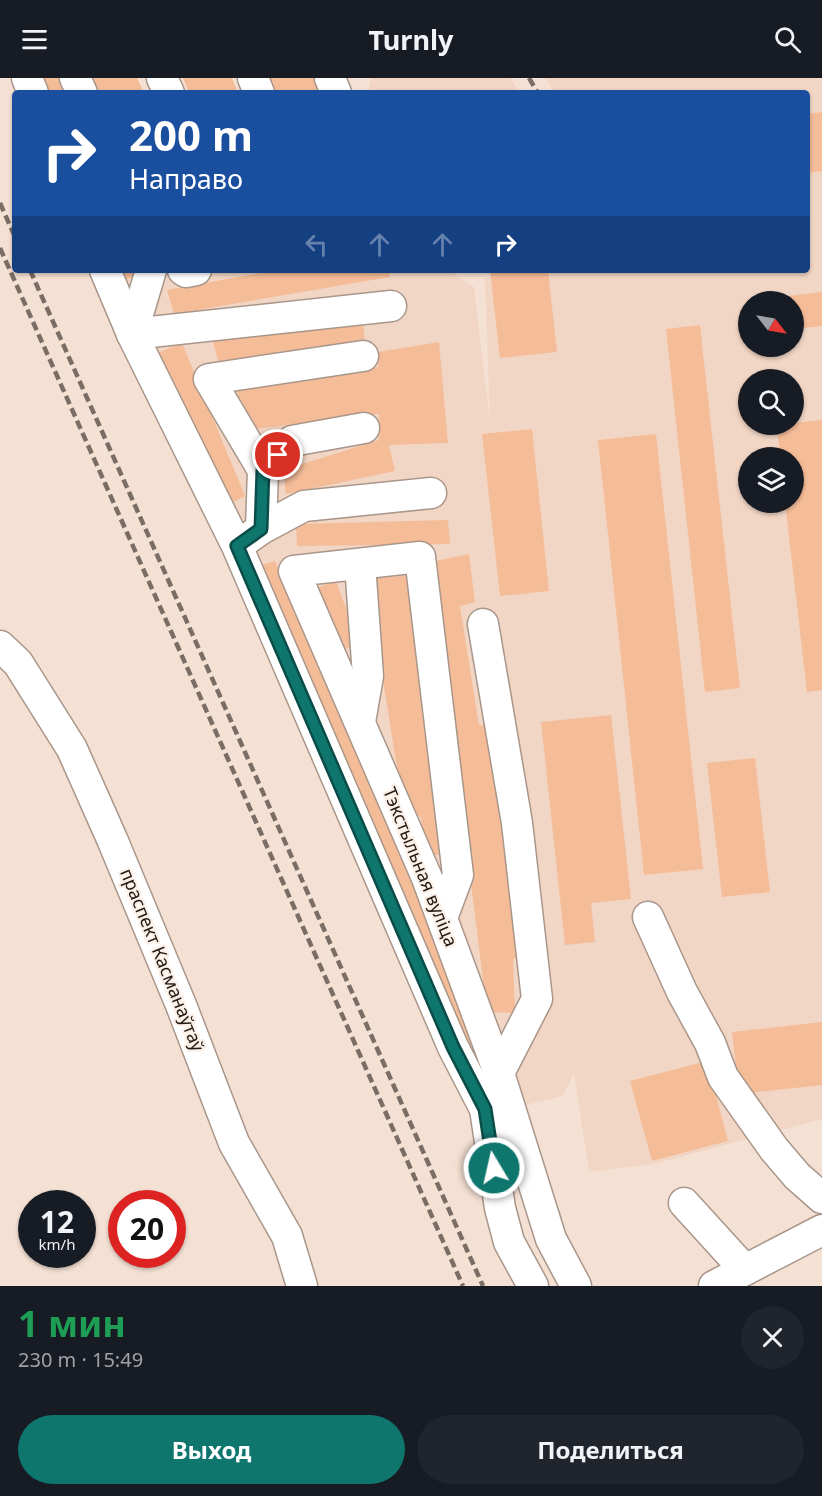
<!DOCTYPE html>
<html lang="ru">
<meta charset="utf-8">
<style>
body{margin:0;font-family:"Noto Sans",sans-serif;background:#20242c;color:#f1f3f6;height:100vh;display:flex;flex-direction:column;font-size:22px;white-space:nowrap}
*{box-sizing:border-box;margin:0}
p{font-size:20px;color:#9ea1a6}
.icon{flex:none;width:33px;height:33px;fill:none;stroke:currentColor;stroke-width:2;stroke-linecap:round;stroke-linejoin:round}
.map{position:relative;height:1208px;overflow:hidden}
.panel{display:flex;flex-direction:column;background:#171b24;flex:1}
.panel>*{flex:none}
.guide{position:absolute;left:12px;top:12px;width:798px;height:183px;border-radius:6px;box-shadow:0 2px 4px #0004;background:#1a4fa0;color:#fff;overflow:hidden}
.needle{width:39px;rotate:121deg}
.buttons{position:absolute;left:738px;top:213px;display:grid;gap:12px}
.buttons a{display:grid;place-items:center;width:66px;height:66px;border-radius:50%;background:#171b24;box-shadow:0 2px 4px #0004;font-size:30px}
.speed{position:absolute;left:18px;top:1112px;display:flex;gap:12px;font-size:30px;font-weight:700;text-align:center}
.speed>*{display:grid;place-content:center;width:78px;height:78px;border-radius:50%;background:#171b24;box-shadow:0 2px 4px #0004;line-height:1}
.speed small{font-size:15px;font-weight:400}
.speed .limit{border:9px solid #d22;background:#fff;color:#111}
.pin{position:absolute;display:grid;place-items:center;width:51px;height:51px;color:#fff;margin:-26px;border:3px solid #fff;border-radius:50%;box-shadow:0 2px 6px #0007}
.me{position:absolute;width:66px;margin:-33px;rotate:351deg;stroke-linejoin:round;filter:drop-shadow(0 0 4px #0008)}
.turn{display:flex;align-items:center;gap:21px;height:126px;padding:0 18px;font-size:27px}
.turn .icon{width:78px;height:78px;stroke-width:2.5}
.turn b{display:block;font-size:42px;line-height:51px}
.lanes{display:flex;align-items:center;height:57px;padding:0 18px;background:#0003;justify-content:center;gap:30px;direction:ltr}
.lanes .off{opacity:.35}
.round{display:grid;place-items:center;flex:none;width:63px;height:63px;border-radius:32px;background:#20242c}
.headline{display:flex;align-items:center;justify-content:space-between;height:102px;padding:0 18px}
h1{font-size:36px;font-weight:700;line-height:45px;color:#1e9e55}
.cta{display:flex;gap:12px;margin-top:auto;padding:12px 18px}
.cta a{flex:1;height:69px;border-radius:36px;background:#0f766e;color:#fff;font-size:24px;font-weight:700;line-height:69px;text-align:center}
.cta a+a{background:#20242c;color:#f1f3f6}
header{display:flex;justify-content:space-between;align-items:center;height:78px;padding:0 18px;background:#171b24;font-size:27px;font-weight:700}
.map>svg:first-child{display:block}
.built{fill:#f2d6c5;fill-rule:evenodd}
.building{fill:#f5bc98}
.lines{fill:none;stroke-linecap:round;stroke-linejoin:round}
.minor-casing{stroke:#a9968a;stroke-width:33}
.minor{stroke:#fff;stroke-width:30}
.rail{stroke:#7a6d65;stroke-width:4.5;stroke-dasharray:9 4.5;stroke-linecap:butt}
.route-casing{stroke:#0a4d48;stroke-width:15}
.route{stroke:#0f766e;stroke-width:10}
.labels{text-anchor:middle;stroke-width:4.5;stroke-linejoin:round;paint-order:stroke}
.street-label{font-size:18px;fill:#211a15;stroke:#fcf0e8}
</style>
<header><svg class="icon" aria-label="menu" viewBox="0 0 24 24"><path d="M4 6h16M4 12h16M4 18h16"/></svg>Turnly<svg class="icon" aria-label="search" viewBox="0 0 24 24"><circle cx="10" cy="10" r="6"/><path d="M15 15l6 6"/></svg></header>
<div class="map">
<svg width="822" height="1208" viewBox="0 0 822 1208">
<rect width="100%" height="100%" fill="#f5e1d4"/>
<g class="built">
<polygon points="371,0 510,0 521,15 368,15"/>
<path d="M 545,0 L 822,0 L 822,1041 L 654,1086 L 589,1094 L 574,996 L 563,1018 L 474,1039 L 100,192 L 449,192 L 474,209 L 490,344 L 485,200 L 559,192 L 807,192 L 807,15 L 555,15 ZM 748,224 L 794,224 L 794,268 L 748,268 ZM 748,302 L 794,302 L 794,346 L 748,346 ZM 748,380 L 794,380 L 794,424 L 748,424 Z"/>
</g>
<g class="building">
<polygon points="38,0 68,0 74,15 44,15"/>
<polygon points="91,0 137,0 144,15 98,15"/>
<polygon points="183,0 232,0 238,15 189,15"/>
<polygon points="266,0 314,0 320,15 272,15"/>
<polygon points="822,34 822,93 807,95 807,36"/>
<polygon points="120,192 147,192 124,203"/>
<polygon points="277,192 389,192 390,199 174,236 167,212"/>
<polygon points="490,192 548,192 557,274 500,280"/>
<polygon points="822,214 822,248 794,251 794,224 761,224 761,221"/>
<polygon points="363,245 365,265 218,283 212,260"/>
<polygon points="700,247 740,610 705,614 666,251"/>
<polygon points="439,264 448,365 389,367 395,393 286,416 283,392 379,362 379,336 245,352 237,312 378,289 378,274"/>
<polygon points="182,265 245,418 224,429 155,276"/>
<polygon points="822,342 822,612 807,614 785,424 794,424 794,380 780,380 777,347 794,346 794,345"/>
<polygon points="532,351 549,513 500,518 482,356"/>
<polygon points="656,356 703,791 644,797 598,362"/>
<polygon points="448,442 450,466 297,468 296,446"/>
<polygon points="469,476 475,524 460,528 479,647 495,648 528,879 513,881 515,935 487,934 431,484"/>
<polygon points="275,483 481,965 463,978 251,490"/>
<polygon points="412,497 446,776 425,778 421,739 404,734 367,501"/>
<polygon points="336,503 359,566 335,575 314,511"/>
<polygon points="611,637 631,821 591,825 595,864 565,867 541,644"/>
<polygon points="755,680 770,814 722,819 707,685"/>
<polygon points="822,944 822,1007 739,1016 732,954"/>
<polygon points="707,983 728,1063 652,1083 630,1003"/>
</g>
<g class="lines">
<g class="minor-casing">
<g id="minor">
<polyline points="27,0 33,15"/>
<polyline points="75,0 82,15"/>
<polyline points="162,0 169,15"/>
<polyline points="253,0 259,15"/>
<polyline points="330,0 336,15"/>
<polyline points="105,192 132,256 237,468 453,969 485,1031 500,1130 509,1164 533,1208"/>
<polyline points="183,192 186,194 196,192"/>
<polyline points="132,256 391,228"/>
<polyline points="132,256 151,192"/>
<polyline points="263,392 292,363 364,350"/>
<polyline points="261,451 263,392 209,301 363,278"/>
<polyline points="247,461 261,451 304,428 431,415"/>
<polyline points="483,546 517,745 537,921 499,995"/>
<polyline points="0,568 18,585 72,671 112,761 181,927 234,1065 287,1158 302,1208"/>
<polyline points="360,644 368,598 360,486"/>
<polyline points="648,839 682,914 710,965 723,999 774,1071 797,1098 822,1120"/>
<polyline points="442,840 458,797 420,479 294,493 427,800 499,995 551,1161 576,1208"/>
<polyline points="684,1125 745,1192"/>
<polyline points="714,1208 822,1152"/>
</g>
</g>
<use href="#minor" class="minor"/>
<g class="rail">
<polyline points="529,0 538,15"/>
<polyline points="0,125 15,159"/>
<polyline points="0,170 463,1208"/>
<polyline points="30,192 483,1208"/>
</g>
</g>
<g class="lines">
<g class="route-casing">
<polyline id="route" points="278,377 263,392 261,451 237,468 453,969 485,1031 494,1090"/>
</g>
<use href="#route" class="route"/>
</g>
<g class="labels">
<g class="street-label">
<text transform="translate(420 789) rotate(68)" y="6">Тэкстыльная вуліца</text>
<text transform="translate(162 882) rotate(68)" y="6">праспект Касманаўтаў</text>
</g>
</g>
</svg>
<div class="buttons">
<a><svg class="needle" viewBox="-14 -14 28 28"><path d="M0-13l5 13h-10z" fill="#e53935"/><path d="M0 13l5-13h-10z" fill="#9ea1a6"/></svg></a>
<a><svg class="icon" aria-label="search" viewBox="0 0 24 24"><circle cx="10" cy="10" r="6"/><path d="M15 15l6 6"/></svg></a>
<a><svg class="icon" aria-label="layers" viewBox="0 0 24 24"><path d="M12 4l9 5-9 5-9-5zM3 14l9 5 9-5"/></svg></a>
</div>
<div class="speed"><div>12<small>km/h</small></div><div class="limit">20</div></div>
<div class="pin" style="left:278px;top:377px;background:#d93025"><svg class="icon" aria-label="arrive" viewBox="0 0 24 24"><path d="M6 21V4h12l-3 4 3 4H6"/></svg></div>
<svg class="me" style="left:494px;top:1090px" viewBox="-20 -20 40 40"><circle r="17" fill="#0f766e" stroke="#fff" stroke-width="3"/><path d="M0-11L8 9 0 5-8 9z" fill="#fff"/></svg>
<div class="guide">
<div class="turn"><svg class="icon" aria-label="right" viewBox="0 0 24 24"><path d="M7 20v-9h11M14 6l5 5-5 5"/></svg><div><b>200 m</b>Направо</div></div>
<div class="lanes"><svg class="icon off" aria-label="left" viewBox="0 0 24 24"><path d="M17 20v-9H6M10 6l-5 5 5 5"/></svg><svg class="icon off" aria-label="ahead" viewBox="0 0 24 24"><path d="M12 20V5M6 11l6-6 6 6"/></svg><svg class="icon off" aria-label="ahead" viewBox="0 0 24 24"><path d="M12 20V5M6 11l6-6 6 6"/></svg><svg class="icon" aria-label="right" viewBox="0 0 24 24"><path d="M7 20v-9h11M14 6l5 5-5 5"/></svg></div>
</div>
</div>
<section class="panel">
<div class="headline"><div><h1>1 мин</h1><p>230 m · 15:49</p></div><a class="round"><svg class="icon" aria-label="close" viewBox="0 0 24 24"><path d="M6 6l12 12M18 6L6 18"/></svg></a></div>
<div class="cta"><a>Выход</a><a>Поделиться</a></div>
</section>
